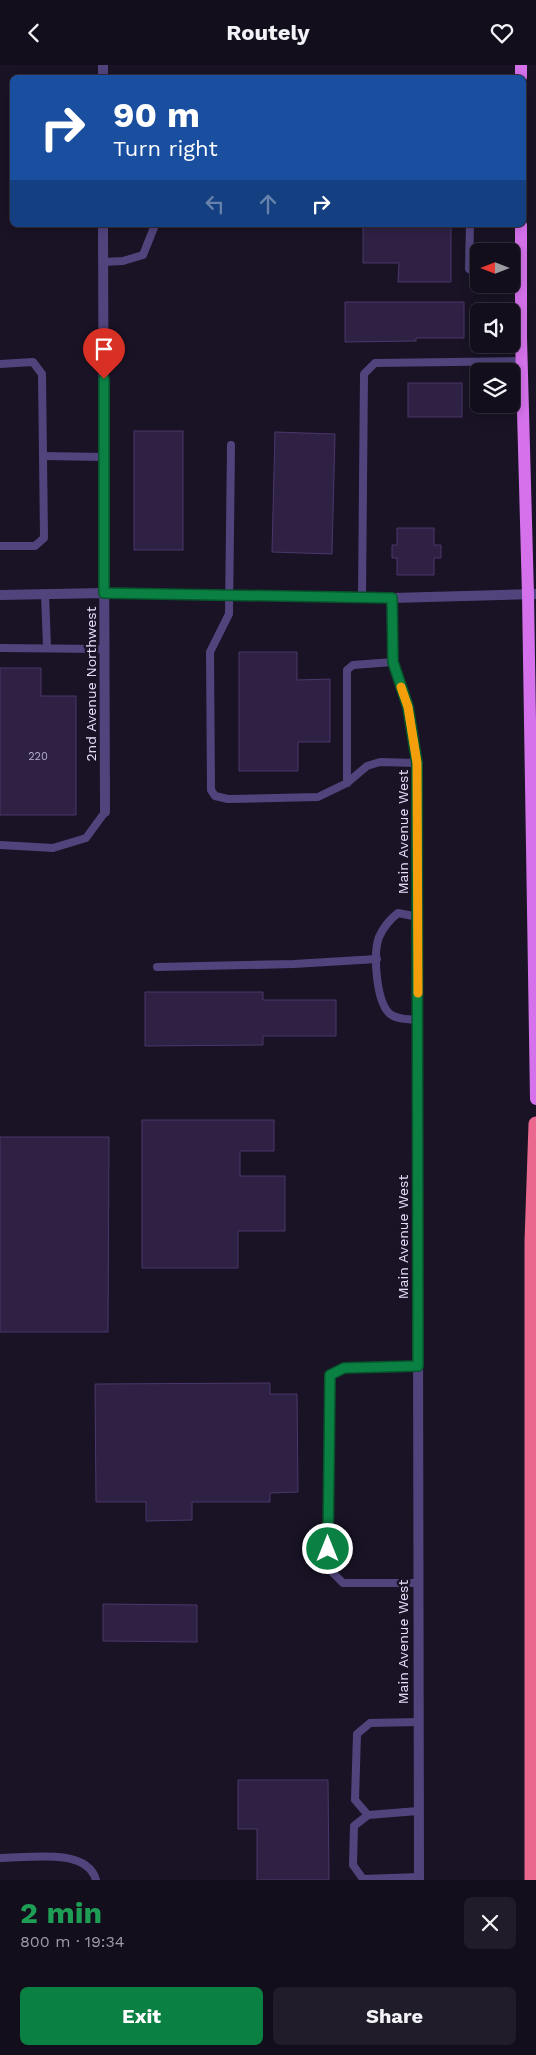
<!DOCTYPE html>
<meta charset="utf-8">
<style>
body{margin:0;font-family:"Work Sans",sans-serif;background:#201c29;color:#f1f3f6;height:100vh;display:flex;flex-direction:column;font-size:19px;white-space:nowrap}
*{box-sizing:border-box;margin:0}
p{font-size:16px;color:#9d9ca3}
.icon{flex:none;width:28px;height:28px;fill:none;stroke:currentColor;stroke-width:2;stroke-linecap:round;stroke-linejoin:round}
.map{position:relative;height:1815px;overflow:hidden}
.details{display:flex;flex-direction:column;background:#130e1c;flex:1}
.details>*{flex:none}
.guide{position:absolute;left:10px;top:10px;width:516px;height:152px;border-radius:8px;box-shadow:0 2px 12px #0003,0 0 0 1px #322e3b;background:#1a4fa0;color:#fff;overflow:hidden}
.needle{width:32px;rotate:270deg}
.buttons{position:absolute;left:470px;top:178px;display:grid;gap:10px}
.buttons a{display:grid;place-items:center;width:50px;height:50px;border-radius:8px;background:#130e1c;box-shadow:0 2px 12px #0003,0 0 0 1px #322e3b;font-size:25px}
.pin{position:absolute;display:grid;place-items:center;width:42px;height:42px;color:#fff;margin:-51px -21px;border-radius:50% 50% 50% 0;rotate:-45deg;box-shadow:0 0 5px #0007}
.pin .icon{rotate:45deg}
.me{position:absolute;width:55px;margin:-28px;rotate:0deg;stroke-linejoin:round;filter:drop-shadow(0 0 4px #0008)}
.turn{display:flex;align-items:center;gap:18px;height:105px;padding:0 20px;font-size:22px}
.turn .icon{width:65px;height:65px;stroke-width:2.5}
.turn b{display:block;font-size:35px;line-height:42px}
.lanes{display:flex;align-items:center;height:48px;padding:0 20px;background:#0003;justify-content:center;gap:25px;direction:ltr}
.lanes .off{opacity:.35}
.round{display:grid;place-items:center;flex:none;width:52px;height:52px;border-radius:8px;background:#201c29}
.headline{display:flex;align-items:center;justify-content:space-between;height:85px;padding:0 20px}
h1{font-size:30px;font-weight:700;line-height:38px;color:#1e9e55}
.cta{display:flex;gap:10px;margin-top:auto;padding:10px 20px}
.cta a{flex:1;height:58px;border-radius:8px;background:#0b8043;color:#fff;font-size:20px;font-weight:700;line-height:58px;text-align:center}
.cta a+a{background:#201c29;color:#f1f3f6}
header{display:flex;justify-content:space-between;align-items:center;height:65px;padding:0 20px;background:#130e1c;font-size:22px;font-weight:700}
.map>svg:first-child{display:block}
.building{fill:#2f2143;stroke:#4b376c}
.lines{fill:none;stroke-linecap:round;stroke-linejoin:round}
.service{stroke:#51447d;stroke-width:8}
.minor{stroke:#51447d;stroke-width:10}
.primary{stroke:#d572eb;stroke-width:12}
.motorway{stroke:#ea678d;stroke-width:15}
.route-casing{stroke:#07532c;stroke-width:12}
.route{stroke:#0b8043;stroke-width:9}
.slow{stroke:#f59e0b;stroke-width:9}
.labels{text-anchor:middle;stroke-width:5;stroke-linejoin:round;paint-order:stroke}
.number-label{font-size:11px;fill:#b8adcc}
.street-label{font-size:14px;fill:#e5dcfa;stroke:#191325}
</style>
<header><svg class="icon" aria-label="back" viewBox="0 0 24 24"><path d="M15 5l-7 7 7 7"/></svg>Routely<svg class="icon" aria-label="heart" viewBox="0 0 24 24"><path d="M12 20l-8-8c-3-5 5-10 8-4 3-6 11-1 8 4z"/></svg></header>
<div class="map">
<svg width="536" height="1815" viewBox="0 0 536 1815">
<rect width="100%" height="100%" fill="#191325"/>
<g class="building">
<polygon points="363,160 451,160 451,217 398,217 399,198 363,198"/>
<polygon points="345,237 464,237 464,273 416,273 416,276 345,277"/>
<rect x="408" y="318" width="54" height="34"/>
<rect x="134" y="366" width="49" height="119"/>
<polygon points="275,367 335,369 332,489 272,487"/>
<polygon points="397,463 434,463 434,480 441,480 441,493 434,493 434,510 397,510 397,493 392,493 392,480 397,480"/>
<polygon points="239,587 297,587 297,615 330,614 330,677 298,677 298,706 239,706"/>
<polygon points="0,603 41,603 41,631 76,631 76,750 0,750"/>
<polygon points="145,927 263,927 263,935 336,935 336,971 263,971 263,980 145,981"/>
<polygon points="142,1055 274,1055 274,1086 240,1086 240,1111 285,1111 285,1166 238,1166 238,1203 142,1203"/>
<polygon points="0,1072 109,1072 108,1267 0,1267"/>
<polygon points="270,1318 270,1329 297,1329 298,1427 270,1428 270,1437 192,1437 192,1455 146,1456 146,1437 96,1437 95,1319"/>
<polygon points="103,1539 197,1540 197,1577 103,1576"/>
<polygon points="238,1715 328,1715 329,1815 257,1815 257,1764 238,1764"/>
</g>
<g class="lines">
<g class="service">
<polyline points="470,160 469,204 479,211"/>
<polyline points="103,197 123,196 143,190 155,160"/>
<polyline points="0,299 33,297 42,309 44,473 35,481 0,481"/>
<polyline points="231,380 229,549 210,587 211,725 215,731 228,734 318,732 347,718 367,701 380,697 417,698"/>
<polyline points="43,391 104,392"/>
<polyline points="45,529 47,582"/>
<polyline points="362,532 364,309 375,298 521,296"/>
<polyline points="0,583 104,584"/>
<polyline points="347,718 347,605 353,600 393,597"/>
<polyline points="0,780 53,783 86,773 105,747"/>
<path d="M 418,852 L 398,848 C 389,855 384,861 379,872 C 373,888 376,935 389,948 C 396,955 409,954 418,955"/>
<polyline points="157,902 294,899 377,894"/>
<polyline points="418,1518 343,1518 328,1503 330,1310 344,1303 418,1301"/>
<polyline points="418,1746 368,1750 354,1761 353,1800 363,1814 419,1812"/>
<polyline points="368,1750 355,1735 357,1669 370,1658 418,1657"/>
<path d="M 0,1793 C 27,1793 87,1782 96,1815"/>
</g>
<g class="minor">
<polyline points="103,0 103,12"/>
<polyline points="103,160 105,747"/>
<polyline points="0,530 104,528 392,533 536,529"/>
<polyline points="392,533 393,597 408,642 417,698 419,1815"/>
</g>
<g class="primary">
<polyline points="521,0 521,12"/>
<polyline points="521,160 521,273 528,530 536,1034"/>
</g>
<polyline class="motorway" points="532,1815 532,1176 536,1059"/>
</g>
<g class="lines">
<g class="route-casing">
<polyline id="route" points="104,314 104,528 392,533 393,597 408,642 417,698 418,1301 344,1303 330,1310 328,1484"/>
</g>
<use href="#route" class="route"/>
<polyline class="slow" points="401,622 408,642 417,698 418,928"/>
</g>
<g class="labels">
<g class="number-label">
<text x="38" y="695">220</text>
</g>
<g class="street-label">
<text transform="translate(91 619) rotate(-90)" y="5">2nd Avenue Northwest</text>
<text transform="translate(403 767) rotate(-90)" y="5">Main Avenue West</text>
<text transform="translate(403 1172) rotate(-90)" y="5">Main Avenue West</text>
<text transform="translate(403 1577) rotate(-90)" y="5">Main Avenue West</text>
</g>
</g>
</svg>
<div class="buttons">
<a><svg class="needle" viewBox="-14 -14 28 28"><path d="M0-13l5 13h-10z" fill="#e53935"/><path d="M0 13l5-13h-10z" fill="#9d9ca3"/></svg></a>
<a><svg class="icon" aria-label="sound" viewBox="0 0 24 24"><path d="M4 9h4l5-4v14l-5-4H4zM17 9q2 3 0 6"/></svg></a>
<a><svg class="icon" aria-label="layers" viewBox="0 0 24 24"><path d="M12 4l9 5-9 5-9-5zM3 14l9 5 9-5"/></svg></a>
</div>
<div class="pin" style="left:104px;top:314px;background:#d93025"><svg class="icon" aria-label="arrive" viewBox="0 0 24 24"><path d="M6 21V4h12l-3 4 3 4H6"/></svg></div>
<svg class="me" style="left:328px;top:1484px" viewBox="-20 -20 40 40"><circle r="17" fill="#0b8043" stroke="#fff" stroke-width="3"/><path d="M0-11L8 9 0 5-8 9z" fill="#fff"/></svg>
<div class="guide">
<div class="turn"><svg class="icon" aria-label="right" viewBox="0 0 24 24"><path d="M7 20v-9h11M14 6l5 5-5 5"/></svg><div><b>90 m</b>Turn right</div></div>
<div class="lanes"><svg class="icon off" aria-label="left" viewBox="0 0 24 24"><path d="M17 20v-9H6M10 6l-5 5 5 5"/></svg><svg class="icon off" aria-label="ahead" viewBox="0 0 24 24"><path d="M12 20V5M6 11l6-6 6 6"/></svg><svg class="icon" aria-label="right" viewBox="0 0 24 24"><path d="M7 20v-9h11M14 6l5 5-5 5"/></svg></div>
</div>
</div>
<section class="details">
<div class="headline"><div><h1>2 min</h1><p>800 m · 19:34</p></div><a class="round"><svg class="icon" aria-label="close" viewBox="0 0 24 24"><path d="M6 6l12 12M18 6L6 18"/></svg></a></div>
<div class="cta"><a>Exit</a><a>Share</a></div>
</section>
